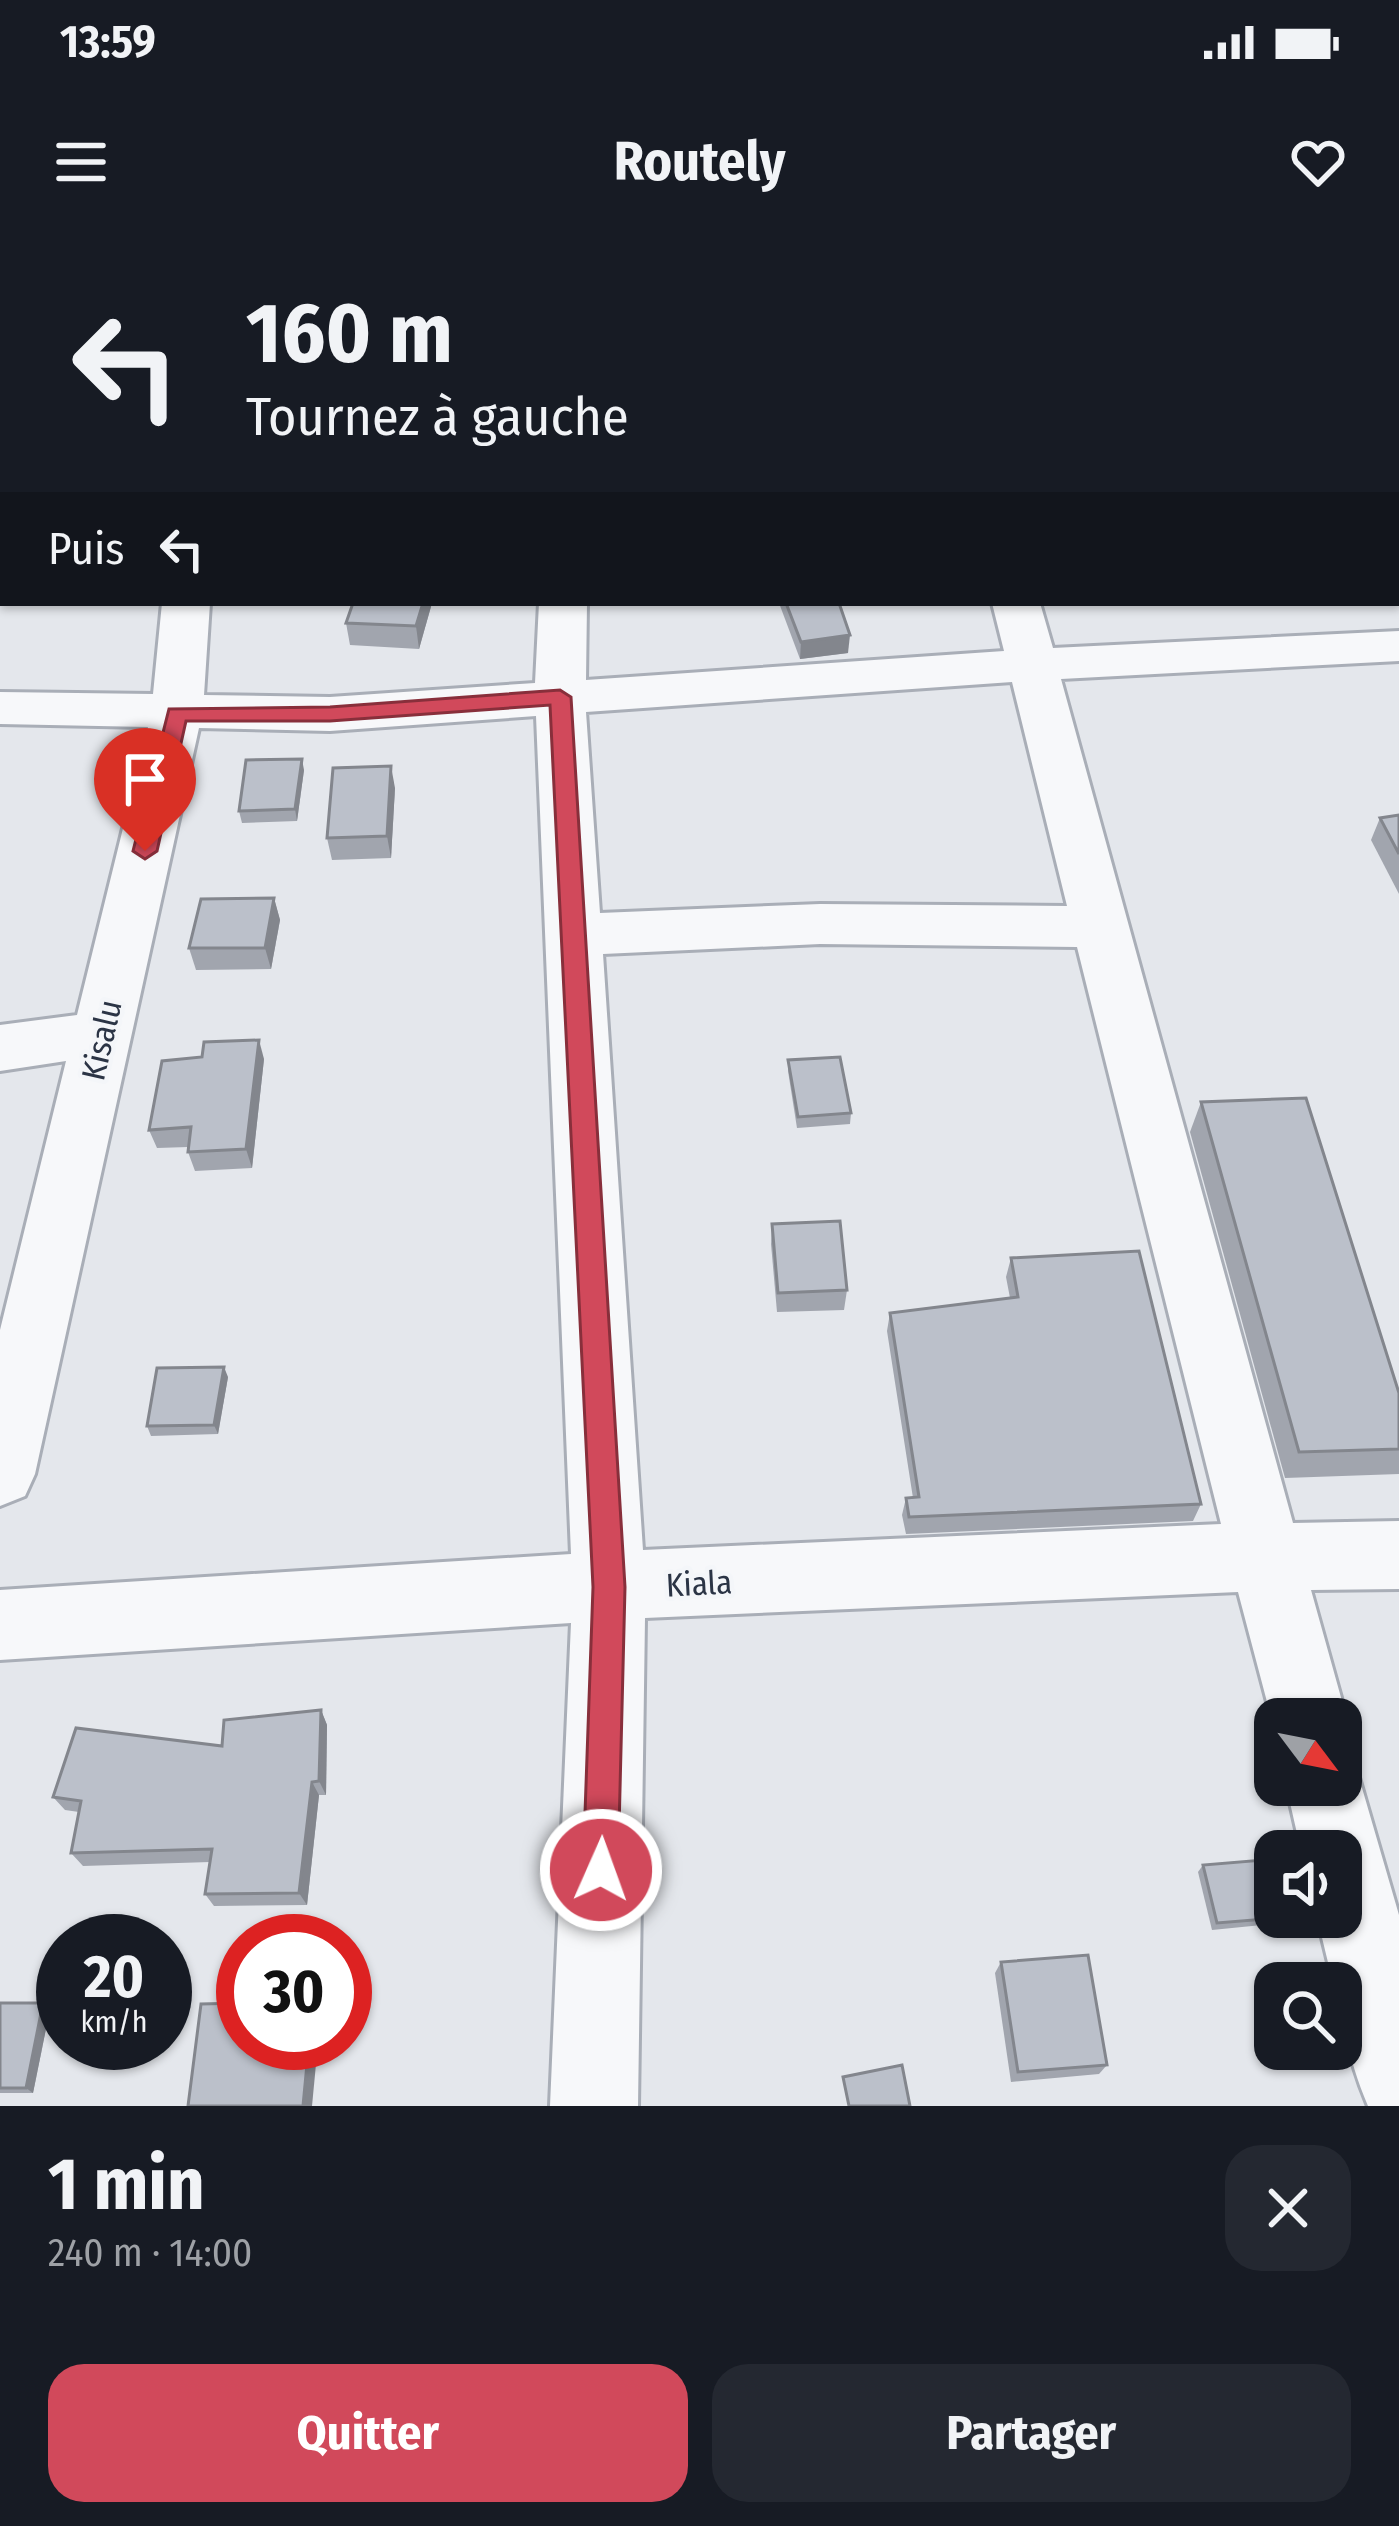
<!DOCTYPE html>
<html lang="fr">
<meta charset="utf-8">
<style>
body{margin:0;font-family:"Fira Sans Condensed",sans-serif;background:#242831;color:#f1f3f6;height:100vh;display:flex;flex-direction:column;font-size:45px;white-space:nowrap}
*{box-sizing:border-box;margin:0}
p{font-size:39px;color:#9ea1a6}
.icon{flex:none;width:66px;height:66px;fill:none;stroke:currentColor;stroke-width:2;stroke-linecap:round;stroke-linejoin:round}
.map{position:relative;height:1866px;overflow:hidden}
.sheet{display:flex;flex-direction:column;background:#171b24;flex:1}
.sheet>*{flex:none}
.banner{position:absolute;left:0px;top:0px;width:1401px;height:366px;box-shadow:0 3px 9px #0004;background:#171b24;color:#f1f3f6;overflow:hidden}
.needle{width:78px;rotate:122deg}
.buttons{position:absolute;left:1254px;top:1458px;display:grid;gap:24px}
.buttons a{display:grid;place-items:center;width:108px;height:108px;border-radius:24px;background:#171b24;box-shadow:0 3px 9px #0004;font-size:60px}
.speed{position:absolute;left:36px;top:1674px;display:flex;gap:24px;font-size:60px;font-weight:700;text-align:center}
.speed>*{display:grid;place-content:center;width:156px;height:156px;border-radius:50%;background:#171b24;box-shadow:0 3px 9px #0004;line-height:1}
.speed small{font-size:30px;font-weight:400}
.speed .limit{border:18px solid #d22;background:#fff;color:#111}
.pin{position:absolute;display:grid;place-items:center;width:102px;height:102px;color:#fff;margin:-123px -51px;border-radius:50% 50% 50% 0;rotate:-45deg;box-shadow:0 0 12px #0007}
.pin .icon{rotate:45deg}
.me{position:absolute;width:132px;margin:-66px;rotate:2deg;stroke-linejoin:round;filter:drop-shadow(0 0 9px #0008)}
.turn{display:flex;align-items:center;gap:42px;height:252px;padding:0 48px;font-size:54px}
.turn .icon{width:156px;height:156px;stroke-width:2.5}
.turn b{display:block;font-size:84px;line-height:102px}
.then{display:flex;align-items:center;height:114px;padding:0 48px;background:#0003;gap:24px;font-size:45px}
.round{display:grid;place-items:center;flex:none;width:126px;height:126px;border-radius:36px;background:#242831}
.headline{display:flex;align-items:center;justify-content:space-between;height:204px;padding:0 48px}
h1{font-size:72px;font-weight:700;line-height:90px}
.primary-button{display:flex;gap:24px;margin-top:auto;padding:24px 48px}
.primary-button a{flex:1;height:138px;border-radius:36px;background:#d1495b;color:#fff;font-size:48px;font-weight:700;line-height:138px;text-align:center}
.primary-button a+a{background:#242831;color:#f1f3f6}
.status{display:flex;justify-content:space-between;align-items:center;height:84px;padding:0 60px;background:#171b24;direction:ltr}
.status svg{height:33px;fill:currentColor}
header{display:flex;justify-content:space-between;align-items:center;height:156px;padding:0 48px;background:#171b24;font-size:54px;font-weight:700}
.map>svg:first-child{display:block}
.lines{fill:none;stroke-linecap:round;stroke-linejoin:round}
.minor-casing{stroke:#a9aeb7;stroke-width:6}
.minor{fill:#f7f8fa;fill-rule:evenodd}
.wall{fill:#a1a5ae}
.shaded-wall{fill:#83868d}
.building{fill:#bbc0ca;stroke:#83868d;stroke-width:3}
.route{fill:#d1495b;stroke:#882f3b;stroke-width:3}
.labels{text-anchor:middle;stroke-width:9;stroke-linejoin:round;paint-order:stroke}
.street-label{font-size:33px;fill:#2b3445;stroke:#f4f6f9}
</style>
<div class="status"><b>13:59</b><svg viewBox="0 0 49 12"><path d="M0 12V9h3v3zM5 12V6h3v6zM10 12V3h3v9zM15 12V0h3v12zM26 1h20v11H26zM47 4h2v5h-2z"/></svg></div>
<header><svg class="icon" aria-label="menu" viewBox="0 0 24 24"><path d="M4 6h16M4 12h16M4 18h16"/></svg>Routely<svg class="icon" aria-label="heart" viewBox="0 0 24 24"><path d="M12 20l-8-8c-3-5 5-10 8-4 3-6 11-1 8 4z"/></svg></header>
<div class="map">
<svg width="1399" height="1866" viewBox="0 0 1399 1866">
<rect width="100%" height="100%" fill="#e4e7ec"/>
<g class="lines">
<g class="minor-casing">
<g id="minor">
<rect x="202" y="0" width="38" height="3"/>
<rect x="530" y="0" width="38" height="3"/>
<polygon points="893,0 931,0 932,3 894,3"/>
<polygon points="1224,0 1262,0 1264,3 1226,3"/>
<rect x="1398" y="282" width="1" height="29"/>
<path d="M 162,363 L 210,363 L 204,455 L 330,457 L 535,443 L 539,363 L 587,363 L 586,440 L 1004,411 L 992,363 L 1040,363 L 1053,408 L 1399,391 L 1399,421 L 1061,439 L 1293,1283 L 1399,1281 L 1399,1349 L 1311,1350 L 1347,1479 L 1341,1492 L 1341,1479 L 1275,1479 L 1275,1492 L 1238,1352 L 645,1378 L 638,1866 L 550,1866 L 571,1383 L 0,1420 L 0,1350 L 571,1314 L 536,476 L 330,491 L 199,488 L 35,1234 L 25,1256 L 0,1266 L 0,1090 L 66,821 L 0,831 L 0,785 L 77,775 L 148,487 L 0,484 L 0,452 L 153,454 ZM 1012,442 L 1067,666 L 820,664 L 600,673 L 586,472 ZM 820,704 L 1077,707 L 1221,1284 L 643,1310 L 603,714 Z"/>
<path d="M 1341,1512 L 1353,1517 L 1399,1675 L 1399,1866 L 1368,1866 C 1351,1826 1341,1786 1341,1743 L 1333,1743 L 1317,1677 L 1341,1677 L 1341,1611 L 1301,1611 L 1286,1545 L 1341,1545 Z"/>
</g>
</g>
<use href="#minor" class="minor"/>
</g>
<g class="wall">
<polygon points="432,363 419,409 350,405 346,383"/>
<polygon points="779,363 839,363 848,413 800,419"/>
<polygon points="304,530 297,581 242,583 239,571"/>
<polygon points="395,548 391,618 332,620 327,598"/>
<polygon points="1399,575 1399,654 1371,600 1380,578"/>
<polygon points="274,658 280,680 271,729 196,730 189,708"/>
<polygon points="264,819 252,928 195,931 188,912 188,907 157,908 149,890"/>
<polygon points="788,820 851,873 850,884 797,888 788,831"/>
<polygon points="1201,862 1399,1153 1399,1234 1285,1238 1190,892"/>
<polygon points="772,984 847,1050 844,1070 777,1072 771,1004"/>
<polygon points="1011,1018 1201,1264 1193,1281 906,1294 902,1275 906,1258 913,1258 887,1091 890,1073 1010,1058 1006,1037"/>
<polygon points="228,1137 218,1194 151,1196 147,1186"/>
<polygon points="321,1470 327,1485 326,1555 319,1555 307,1665 214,1666 205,1654 210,1622 83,1626 71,1613 79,1572 65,1570 53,1557 222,1506"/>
<polygon points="1203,1625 1278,1678 1272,1684 1212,1690 1198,1632"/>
<polygon points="1001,1722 1107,1825 1099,1834 1011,1842 995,1733"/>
<polygon points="0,1763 50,1769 33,1853 0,1853"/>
</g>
<g class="shaded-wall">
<polygon points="423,363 432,363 419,409 416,386"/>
<polygon points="850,395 848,413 800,419 801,402"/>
<polygon points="302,519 304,530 297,581 295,569"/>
<polygon points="391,526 395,548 391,618 387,596"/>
<polygon points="274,658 280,680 271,729 265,708"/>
<polygon points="259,800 264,819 252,928 246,909"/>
<polygon points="224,1127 228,1137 218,1194 214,1185"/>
<polygon points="321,1470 327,1485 326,1555 319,1541"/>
<polygon points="312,1542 319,1555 307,1665 299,1653"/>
<polygon points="43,1763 50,1769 33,1853 26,1848"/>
<polygon points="309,1803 318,1803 312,1866 303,1866"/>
</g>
<g class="building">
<polygon points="672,0 811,0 812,3 671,3"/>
<polygon points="1296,0 1399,0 1399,115 1398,3 1298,3"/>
<polygon points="353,363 423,363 416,386 346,383"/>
<polygon points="786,363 839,363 850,395 801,402"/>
<polygon points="302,519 295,569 239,571 246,520"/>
<polygon points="391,526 387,596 327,598 333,528"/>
<polygon points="1399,575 1399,614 1380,578"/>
<polygon points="274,658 265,708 189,708 201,659"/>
<polygon points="259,800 246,909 188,912 191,887 149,890 162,821 202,817 204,802"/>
<polygon points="840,817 851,873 798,877 788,820"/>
<polygon points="1306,858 1399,1153 1399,1209 1299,1212 1201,862"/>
<polygon points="840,981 847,1050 778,1053 772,984"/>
<polygon points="1139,1011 1201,1264 909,1277 906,1258 919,1257 890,1073 1018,1057 1011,1018"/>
<polygon points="224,1127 214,1185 147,1186 157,1128"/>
<polygon points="321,1470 319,1541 312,1542 299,1653 205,1654 212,1609 71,1613 81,1561 53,1557 76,1488 222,1506 224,1480"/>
<polygon points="1263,1620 1275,1666 1275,1677 1278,1678 1217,1683 1203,1625"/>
<polygon points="1088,1715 1107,1825 1018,1832 1001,1722"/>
<polygon points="0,1763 43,1763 26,1848 0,1848"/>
<polygon points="243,1763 243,1803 309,1803 303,1866 188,1866 201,1764"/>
<polygon points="902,1825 910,1866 849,1866 843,1837"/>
</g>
<polygon class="route" points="560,450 571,457 625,1347 618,1630 613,1643 601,1648 588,1643 583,1630 593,1347 550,465 330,481 186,481 157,611 145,619 133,611 169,469 330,467"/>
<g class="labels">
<g class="street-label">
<text transform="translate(101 800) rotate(-77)" y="12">Kisalu</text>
<text transform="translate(699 1343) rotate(-3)" y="12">Kiala</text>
</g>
</g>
</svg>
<div class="buttons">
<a><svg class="needle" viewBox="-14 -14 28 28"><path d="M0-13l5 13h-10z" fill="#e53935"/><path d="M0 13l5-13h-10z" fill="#9ea1a6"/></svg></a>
<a><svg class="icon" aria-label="sound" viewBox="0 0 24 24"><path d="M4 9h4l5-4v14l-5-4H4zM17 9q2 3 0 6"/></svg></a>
<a><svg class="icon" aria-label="search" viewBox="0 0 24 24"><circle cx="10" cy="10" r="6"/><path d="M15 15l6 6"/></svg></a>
</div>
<div class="speed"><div>20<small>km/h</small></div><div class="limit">30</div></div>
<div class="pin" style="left:145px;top:611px;background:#d93025"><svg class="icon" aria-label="arrive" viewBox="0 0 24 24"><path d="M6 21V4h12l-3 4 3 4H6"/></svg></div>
<svg class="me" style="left:601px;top:1630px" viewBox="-20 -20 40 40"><circle r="17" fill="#d1495b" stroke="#fff" stroke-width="3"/><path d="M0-11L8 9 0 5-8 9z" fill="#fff"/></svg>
<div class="banner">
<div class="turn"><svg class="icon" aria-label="left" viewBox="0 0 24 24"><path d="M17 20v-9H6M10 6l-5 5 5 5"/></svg><div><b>160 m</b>Tournez à gauche</div></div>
<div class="then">Puis<svg class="icon" aria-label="left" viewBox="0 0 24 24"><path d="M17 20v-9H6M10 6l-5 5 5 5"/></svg></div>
</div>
</div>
<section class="sheet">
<div class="headline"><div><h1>1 min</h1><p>240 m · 14:00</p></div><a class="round"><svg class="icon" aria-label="close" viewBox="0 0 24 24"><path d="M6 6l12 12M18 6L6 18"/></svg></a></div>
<div class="primary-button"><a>Quitter</a><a>Partager</a></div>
</section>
